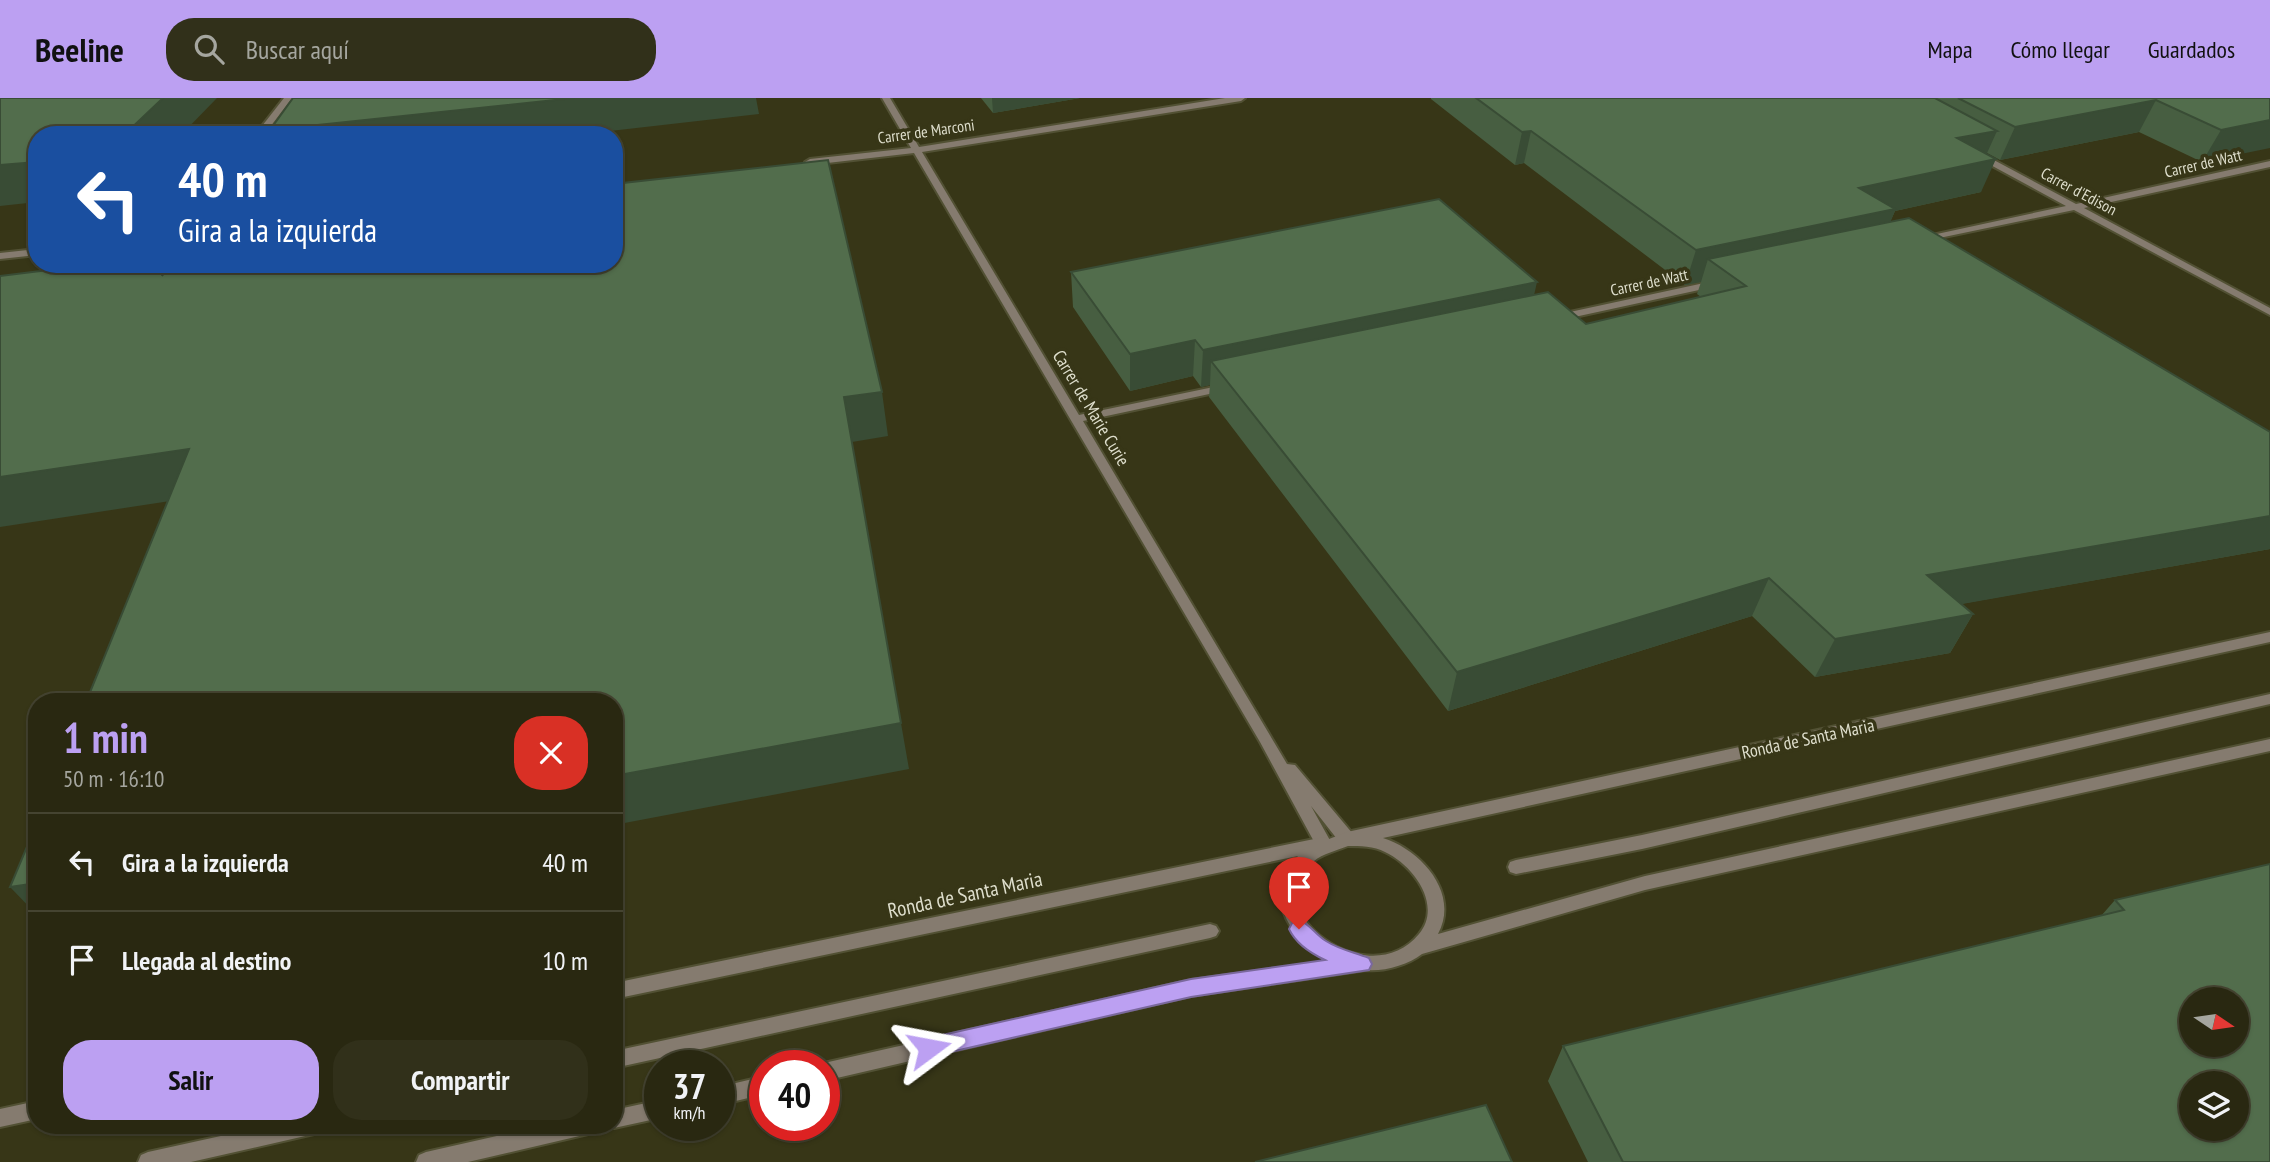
<!DOCTYPE html>
<html lang="es">
<meta charset="utf-8">
<style>
body{margin:0;font-family:"PT Sans Narrow",sans-serif;background:#31301a;color:#f1f3f6;height:100vh;display:flex;flex-direction:column;font-size:26px;white-space:nowrap}
*{box-sizing:border-box;margin:0}
p{font-size:23px;color:#a5a69f}
.icon{flex:none;width:38px;height:38px;fill:none;stroke:currentColor;stroke-width:2;stroke-linecap:round;stroke-linejoin:round}
.map{position:relative;flex:1;overflow:hidden}
.side{position:absolute;left:28px;top:595px;width:595px;height:441px;display:flex;flex-direction:column;background:#292811;border-radius:28px;box-shadow:0 2px 5px #0004,0 0 0 2px #454431}
.side>*{flex:none}
.hud{position:absolute;left:28px;top:28px;width:595px;height:147px;border-radius:28px;box-shadow:0 2px 5px #0004,0 0 0 2px #454431;background:#1a4fa0;color:#fff;overflow:hidden}
.needle{width:46px;rotate:103deg}
.tools{position:absolute;left:2179px;top:889px;display:grid;gap:14px}
.tools a{display:grid;place-items:center;width:70px;height:70px;border-radius:50%;background:#292811;box-shadow:0 2px 5px #0004,0 0 0 2px #454431;font-size:35px}
.speed{position:absolute;left:644px;top:952px;display:flex;gap:14px;font-size:35px;font-weight:700;text-align:center}
.speed>*{display:grid;place-content:center;width:91px;height:91px;border-radius:50%;background:#292811;box-shadow:0 2px 5px #0004,0 0 0 2px #454431;line-height:1}
.speed small{font-size:18px;font-weight:400}
.speed .limit{border:10px solid #d22;background:#fff;color:#111}
.pin{position:absolute;display:grid;place-items:center;width:60px;height:60px;color:#fff;margin:-72px -30px;border-radius:50% 50% 50% 0;rotate:-45deg;box-shadow:0 0 7px #0007}
.pin .icon{rotate:45deg}
.me{position:absolute;width:77px;margin:-38px;rotate:77deg;stroke-linejoin:round;filter:drop-shadow(0 0 5px #0008)}
.turn{display:flex;align-items:center;gap:24px;height:147px;padding:0 35px;font-size:32px}
.turn .icon{width:91px;height:91px;stroke-width:2.5}
.turn b{display:block;font-size:49px;line-height:60px}
.round{display:grid;place-items:center;flex:none;width:74px;height:74px;border-radius:28px;background:#31301a}
.headline{display:flex;align-items:center;justify-content:space-between;height:119px;padding:0 35px}
h1{font-size:42px;font-weight:800;line-height:52px;color:#bca0f2}
.primary-button{display:flex;gap:14px;margin-top:auto;padding:14px 35px}
.primary-button a{flex:1;height:80px;border-radius:28px;background:#bca0f2;color:#111;font-size:28px;font-weight:800;line-height:80px;text-align:center}
.primary-button a+a{background:#31301a;color:#f1f3f6}
ul{padding:0;list-style:none}
li{display:flex;align-items:center;gap:21px;height:98px;padding:0 35px;border-top:2px solid #454431}
li div{flex:1}
li b{display:block;font-size:26px}
li em{font-style:normal}
header{display:flex;align-items:center;gap:42px;box-sizing:border-box;height:98px;padding:0 35px;background:#bca0f2;color:#111}
header strong{font-size:33px}
nav{display:flex;gap:38px;margin-inline-start:auto;font-size:24px}
.search{width:490px;height:63px;background:#31301a;display:flex;align-items:center;gap:18px;box-sizing:border-box;padding:0 24px;border-radius:28px;color:#a5a69f;font-size:26px}
.map>svg:first-child{display:block}
.lines{fill:none;stroke-linecap:round;stroke-linejoin:round}
.service-casing{stroke:#525134;stroke-width:4}
.pedestrian-casing{stroke:#525134;stroke-width:4}
.minor-casing{stroke:#525134;stroke-width:4}
.tertiary-casing{stroke:#525134;stroke-width:4}
.service{fill:#857b6f;fill-rule:evenodd}
.pedestrian{fill:#857b6f;fill-rule:evenodd}
.minor{fill:#857b6f;fill-rule:evenodd}
.tertiary{fill:#857b6f;fill-rule:evenodd}
.wall{fill:#475e41}
.shaded-wall{fill:#394c35}
.building{fill:#526d4c;stroke:#394c35;stroke-width:2;fill-rule:evenodd}
.route{fill:#bca0f2;stroke:#7a689d;stroke-width:2}
.labels{text-anchor:middle;stroke-width:7;stroke-linejoin:round;paint-order:stroke}
.far-street-label{font-size:16px;fill:#dedecc;stroke:#373617}
.street-label{font-size:18px;fill:#dedecc;stroke:#373617}
.near-street-label{font-size:21px;fill:#dedecc;stroke:#373617}
</style>
<header>
<strong>Beeline</strong>
<div class="search"><svg class="icon" aria-label="search" viewBox="0 0 24 24"><circle cx="10" cy="10" r="6"/><path d="M15 15l6 6"/></svg>Buscar aquí</div>
<nav><a>Mapa</a><a>Cómo llegar</a><a>Guardados</a></nav>
</header>
<div class="map">
<svg width="2270" height="1064" viewBox="0 0 2270 1064">
<rect width="100%" height="100%" fill="#373617"/>
<g class="lines">
<g class="service-casing">
<polygon id="service" points="284,0 292,0 264,37 255,37"/>
</g>
<g class="pedestrian-casing">
<g id="pedestrian">
<polygon points="2270,596 2270,606 1642,751 1516,776 1510,774 1508,769 1510,764 1516,762 1642,737"/>
<polygon points="1210,826 1216,828 1219,833 1216,838 1210,840 614,970 614,953"/>
<polygon points="271,1027 324,1027 321,1034 314,1036 191,1064 138,1064 141,1057 148,1054"/>
</g>
</g>
<g class="minor-casing">
<g id="minor">
<polygon points="882,0 890,0 919,49 1225,0 1245,0 1241,3 922,54 1079,317 1228,286 1234,289 1228,292 1083,323 1287,666 1295,667 1353,736 1355,741 1353,746 1347,748 1341,746 1311,708 1332,746 1330,751 1324,753 1318,751 1260,644 914,55 810,67 805,64 810,61 911,50"/>
<polygon points="1977,53 2076,106 2270,63 2270,69 2084,110 2270,210 2270,217 2074,112 1920,144 1920,140 1923,139 2066,108 1974,58 1973,56"/>
<polygon points="37,151 37,157 0,161 0,155"/>
<polygon points="1718,182 1722,183 1722,187 1556,223 1551,220 1556,217"/>
</g>
</g>
<g class="tertiary-casing">
<g id="tertiary">
<path d="M 2270,534 L 2270,544 L 1383,740 C 1421,752 1460,795 1438,836 L 1645,778 L 2270,641 L 2270,653 L 1645,792 L 1422,856 C 1408,867 1383,874 1366,872 L 1191,898 L 824,983 L 824,968 L 818,968 L 824,965 L 1191,882 L 1330,863 C 1300,848 1273,816 1282,780 C 1284,772 1293,764 1298,758 L 614,901 L 614,885 L 1324,739 L 1329,741 L 1347,734 ZM 1348,748 C 1360,748 1374,748 1385,754 C 1413,767 1443,807 1419,836 C 1370,897 1253,815 1314,763 C 1322,756 1338,752 1348,748 Z"/>
<polygon points="765,978 765,996 719,1007 719,989"/>
<polygon points="660,1002 660,1020 614,1030 607,1027 614,1027 614,1012"/>
<polygon points="37,1003 37,1021 0,1029 0,1011"/>
<polygon points="546,1027 598,1027 595,1034 588,1036 468,1064 416,1064 419,1057 426,1054"/>
</g>
</g>
<use href="#service" class="service"/>
<use href="#pedestrian" class="pedestrian"/>
<use href="#minor" class="minor"/>
<use href="#tertiary" class="tertiary"/>
</g>
<g class="wall">
<polygon points="981,0 1080,0 993,15"/>
<polygon points="1431,0 2270,0 2202,64 2139,34 2000,62 1987,55 1981,94 1895,113 1890,124 2270,334 2270,451 1960,506 1973,516 1950,555 1815,579 1752,518 1448,613 1209,299 1210,287 1201,289 1193,278 1130,293 1073,209 1071,174 1534,196 1586,226 1701,199 1697,196 1701,184 1685,187 1524,65 1515,67 1431,1"/>
<polygon points="2270,766 2270,1064 1588,1064 1548,983 1563,948 2101,818 2115,802"/>
</g>
<g class="shaded-wall">
<polygon points="163,0 217,0 181,37 124,37"/>
<polygon points="574,0 756,0 759,16 575,37 272,37 270,32"/>
<polygon points="992,0 1080,0 993,15"/>
<polygon points="2156,2 2139,34 2000,62 2015,29"/>
<polygon points="2270,22 2270,50 2202,64 2221,32"/>
<polygon points="1531,33 1524,65 1515,67 1522,34"/>
<polygon points="1997,33 1983,64 1996,61 1981,94 1895,113 1881,146 1708,161 1701,184 1685,187 1696,152 1859,90 1957,40"/>
<polygon points="37,64 37,104 0,108 0,67"/>
<polygon points="166,166 173,166 162,178"/>
<polygon points="1537,184 1529,220 1211,263 1210,287 1201,289 1203,252"/>
<polygon points="1195,242 1193,278 1130,293 1130,256"/>
<polygon points="882,294 888,338 852,344 909,671 614,727 614,678 844,299"/>
<polygon points="189,351 216,396 0,429 0,379"/>
<polygon points="2270,418 2270,451 1906,516 1927,477"/>
<polygon points="1769,480 1752,518 1448,613 1457,574"/>
<polygon points="1973,516 1950,555 1815,579 1835,541"/>
<polygon points="37,785 37,817 10,789"/>
</g>
<g class="building">
<polygon points="0,0 163,0 124,37 37,37 37,64 0,67"/>
<polygon points="293,0 574,0 270,32"/>
<polygon points="1476,0 1935,0 1997,33 1957,40 1996,61 1859,90 1895,111 1696,152 1531,33 1522,34"/>
<polygon points="1958,0 2270,0 2270,22 2221,32 2156,2 2015,29"/>
<polygon points="828,62 882,294 844,299 901,625 614,678 614,604 86,604 189,351 0,379 0,178 97,166 166,166 162,178 171,166 614,166 614,86"/>
<polygon points="1439,101 1537,184 1203,252 1195,242 1130,256 1071,174"/>
<polygon points="1909,120 2270,334 2270,418 1927,477 1973,516 1835,541 1769,480 1457,574 1211,263 1548,194 1586,226 1746,188 1708,161"/>
<polygon points="37,725 37,785 10,789"/>
<path d="M 2270,766 L 2270,1064 L 1623,1064 L 1563,948 L 2124,812 L 2115,802 ZM 2191,901 L 2236,901 L 2236,947 L 2191,947 ZM 2191,985 L 2236,985 L 2236,1031 L 2191,1031 Z"/>
<polygon points="1486,1007 1512,1064 1255,1064"/>
</g>
<path class="route" d="M 1299,822 C 1310,826 1316,837 1326,843 C 1340,852 1354,854 1369,860 L 1372,866 L 1369,872 L 1191,899 L 929,959 L 922,957 L 919,950 L 922,943 L 929,940 L 1191,881 L 1325,862 C 1310,855 1296,846 1289,831 L 1292,825 Z"/>
<g class="labels">
<g class="far-street-label">
<text transform="translate(926 33) rotate(-8)" y="6">Carrer de Marconi</text>
<text transform="translate(2203 65) rotate(-13)" y="6">Carrer de Watt</text>
<text transform="translate(2079 93) rotate(28)" y="6">Carrer d'Edison</text>
<text transform="translate(1649 184) rotate(-12)" y="6">Carrer de Watt</text>
</g>
<g class="street-label">
<text transform="translate(1091 310) rotate(59)" y="6">Carrer de Marie Curie</text>
<text transform="translate(1808 641) rotate(-12)" y="6">Ronda de Santa Maria</text>
</g>
<g class="near-street-label">
<text transform="translate(965 797) rotate(-12)" y="7">Ronda de Santa Maria</text>
</g>
</g>
</svg>
<div class="tools">
<a><svg class="needle" viewBox="-14 -14 28 28"><path d="M0-13l5 13h-10z" fill="#e53935"/><path d="M0 13l5-13h-10z" fill="#a5a69f"/></svg></a>
<a><svg class="icon" aria-label="layers" viewBox="0 0 24 24"><path d="M12 4l9 5-9 5-9-5zM3 14l9 5 9-5"/></svg></a>
</div>
<div class="speed"><div>37<small>km/h</small></div><div class="limit">40</div></div>
<div class="pin" style="left:1299px;top:831px;background:#d93025"><svg class="icon" aria-label="arrive" viewBox="0 0 24 24"><path d="M6 21V4h12l-3 4 3 4H6"/></svg></div>
<svg class="me" style="left:929px;top:950px" viewBox="-20 -20 40 40"><path d="M0-17L14 15 0 8-14 15z" fill="#bca0f2" stroke="#fff" stroke-width="4"/></svg>
<div class="hud">
<div class="turn"><svg class="icon" aria-label="left" viewBox="0 0 24 24"><path d="M17 20v-9H6M10 6l-5 5 5 5"/></svg><div><b>40 m</b>Gira a la izquierda</div></div>
</div>
<section class="side">
<div class="headline"><div><h1>1 min</h1><p>50 m · 16:10</p></div><a class="round" style="background:#d93025;color:#fff"><svg class="icon" aria-label="close" viewBox="0 0 24 24"><path d="M6 6l12 12M18 6L6 18"/></svg></a></div>
<ul>
<li><svg class="icon" aria-label="left" viewBox="0 0 24 24"><path d="M17 20v-9H6M10 6l-5 5 5 5"/></svg><div><b>Gira a la izquierda</b></div><em>40 m</em></li>
<li><svg class="icon" aria-label="arrive" viewBox="0 0 24 24"><path d="M6 21V4h12l-3 4 3 4H6"/></svg><div><b>Llegada al destino</b></div><em>10 m</em></li>
</ul>
<div class="primary-button"><a>Salir</a><a>Compartir</a></div>
</section>
</div>
